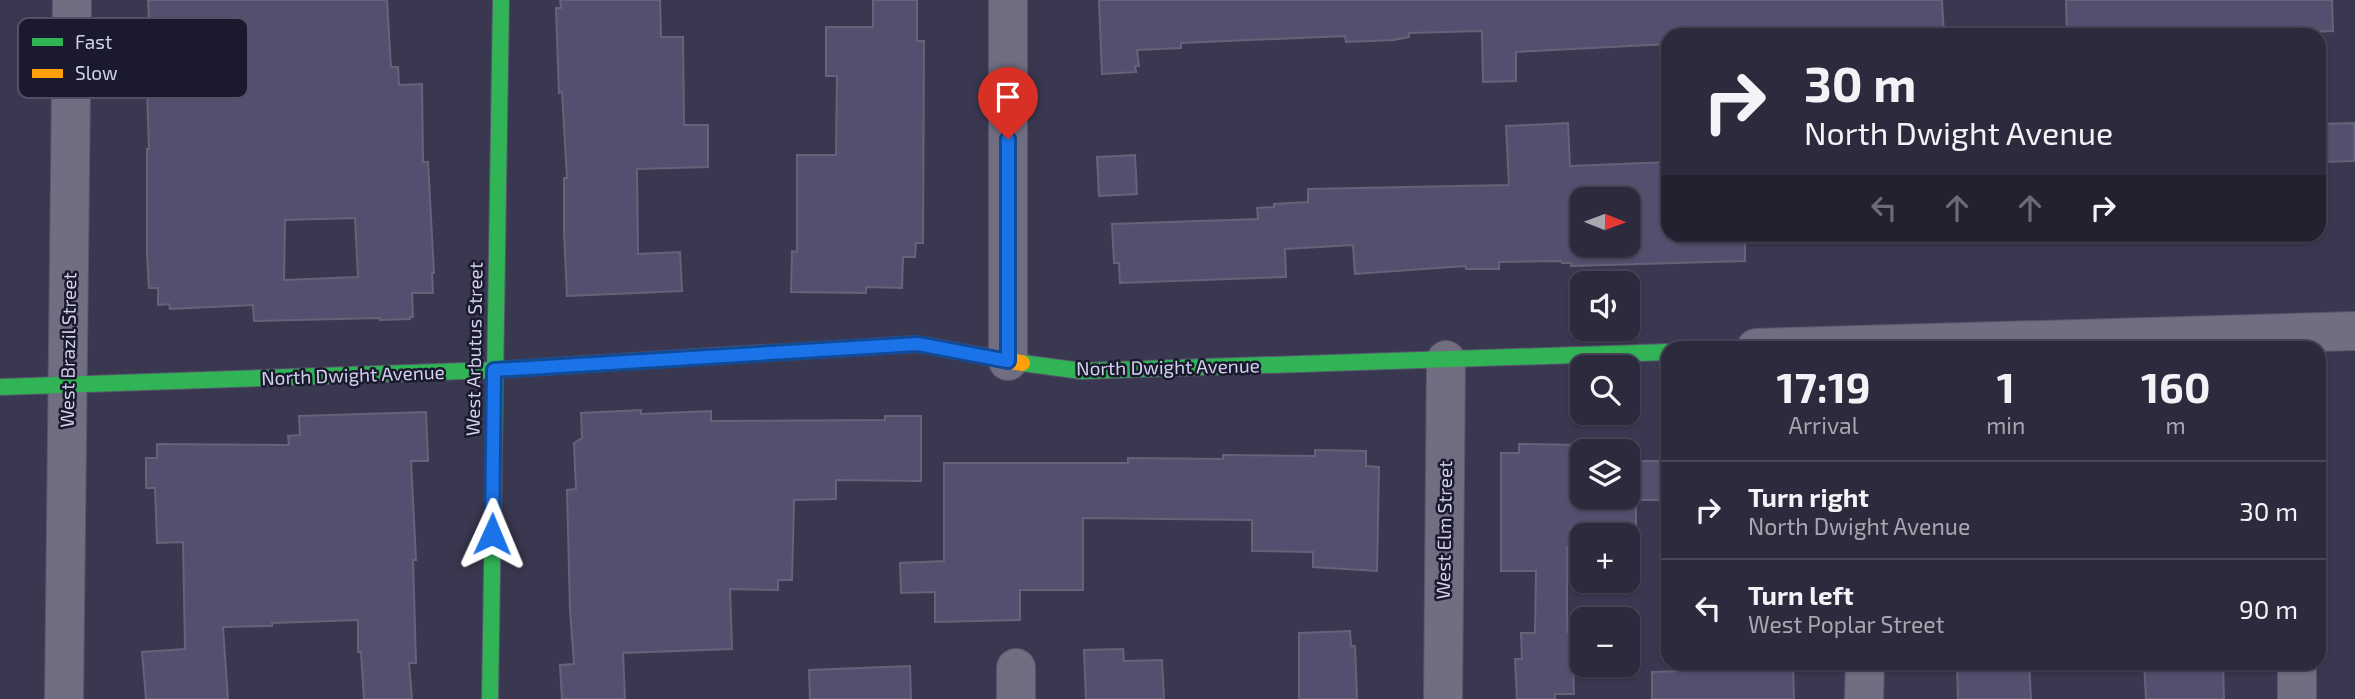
<!DOCTYPE html>
<meta charset="utf-8">
<style>
body{margin:0;font-family:"Exo 2",sans-serif;background:#383647;color:#f1f3f6;height:100vh;display:flex;flex-direction:column;font-size:26px;white-space:nowrap}
*{box-sizing:border-box;margin:0}
p{font-size:23px;color:#a6a7af}
.icon{flex:none;width:38px;height:38px;fill:none;stroke:currentColor;stroke-width:2;stroke-linecap:round;stroke-linejoin:round}
.map{position:relative;flex:1;overflow:hidden}
.details{position:absolute;left:1661px;top:341px;width:665px;height:329px;display:flex;flex-direction:column;background:#2c2a3c;border-radius:21px;box-shadow:0 2px 5px #0004,0 0 0 2px #484656}
.details>*{flex:none}
.hud{position:absolute;left:1661px;top:28px;width:665px;height:214px;border-radius:21px;box-shadow:0 2px 5px #0004,0 0 0 2px #484656;background:#2c2a3c;color:#f1f3f6;overflow:hidden}
.needle{width:46px;rotate:91deg}
.fabs{position:absolute;left:1570px;top:187px;display:grid;gap:14px}
.fabs a{display:grid;place-items:center;width:70px;height:70px;border-radius:14px;background:#2c2a3c;box-shadow:0 2px 5px #0004,0 0 0 2px #484656;font-size:35px}
.pin{position:absolute;display:grid;place-items:center;width:60px;height:60px;color:#fff;margin:-72px -30px;border-radius:50% 50% 50% 0;rotate:-45deg;box-shadow:0 0 7px #0007}
.pin .icon{rotate:45deg}
.me{position:absolute;width:77px;margin:-38px;rotate:1deg;stroke-linejoin:round;filter:drop-shadow(0 0 5px #0008)}
.turn{display:flex;align-items:center;gap:24px;height:147px;padding:0 28px;font-size:32px}
.turn .icon{width:91px;height:91px;stroke-width:2.5}
.turn b{display:block;font-size:49px;line-height:60px}
.lanes{display:flex;align-items:center;height:66px;padding:0 28px;background:#0003;justify-content:center;gap:35px;direction:ltr}
.lanes .off{opacity:.35}
.eta{display:flex;justify-content:space-evenly;align-items:center;height:119px;text-align:center}
.eta b{font-size:42px;font-weight:700;line-height:49px}
ul{padding:0;list-style:none}
li{display:flex;align-items:center;gap:21px;height:98px;padding:0 28px;border-top:2px solid #484656}
li div{flex:1}
li b{display:block;font-size:26px}
li em{font-style:normal}
.map>svg:first-child{display:block}
.building{fill:#544f6e;stroke:#646377;stroke-width:2;fill-rule:evenodd}
.lines{fill:none;stroke-linecap:round;stroke-linejoin:round}
.street-casing{stroke:#58566c;stroke-width:40}
.fast-casing{stroke:#58566c;stroke-width:18}
.slow-casing{stroke:#58566c;stroke-width:18}
.street{stroke:#706e80;stroke-width:38}
.fast{stroke:#30b455;stroke-width:16}
.slow{stroke:#ff9f0a;stroke-width:16}
.route-casing{stroke:#114b97;stroke-width:18}
.route{stroke:#1a73e8;stroke-width:12}
.labels{text-anchor:middle;stroke-width:5;stroke-linejoin:round;paint-order:stroke}
.street-label{font-size:19px;fill:#d2d1ee;stroke:#1b192d}
.key{fill:#1b192d;stroke:#525067;stroke-width:2}
.key-label{font-size:19px;fill:#d2d1ee}
</style>
<div class="map">
<svg width="2355" height="699" viewBox="0 0 2355 699">
<rect width="100%" height="100%" fill="#3a3850"/>
<g class="building">
<path d="M 148,0 L 387,0 L 391,67 L 398,67 L 399,85 L 422,84 L 423,162 L 428,162 L 434,273 L 432,273 L 433,293 L 412,293 L 413,317 L 410,317 L 410,319 L 380,320 L 380,318 L 254,321 L 253,305 L 170,309 L 169,304 L 158,305 L 158,288 L 149,288 L 147,254 L 147,149 L 149,149 L 146,60 L 151,60 ZM 355,218 L 358,277 L 284,280 L 285,220 Z"/>
<polygon points="560,0 660,0 661,37 683,37 684,125 708,125 708,167 637,169 638,254 680,252 682,291 567,296 564,232 564,178 567,178 562,92 559,93 556,8 561,8"/>
<polygon points="873,0 917,0 917,41 924,41 923,243 916,243 915,257 903,257 902,288 866,287 866,293 791,292 792,251 797,252 797,155 836,155 837,76 826,76 826,27 873,27"/>
<polygon points="1099,0 1942,0 1944,35 1668,35 1668,44 1516,52 1516,81 1483,82 1482,31 1409,33 1409,37 1394,40 1346,42 1345,36 1181,43 1181,48 1137,50 1139,66 1135,66 1136,72 1102,74"/>
<polygon points="2066,0 2332,0 2333,31 2293,33 2293,31 2224,33 2224,35 2067,35"/>
<path d="M 1568,123 L 1570,166 L 1668,162 L 1668,234 L 1745,234 L 1745,261 L 1571,266 L 1571,263 L 1562,263 L 1561,261 L 1499,262 L 1499,269 L 1466,269 L 1465,266 L 1355,274 L 1353,245 L 1285,249 L 1286,277 L 1120,283 L 1119,263 L 1114,263 L 1112,224 L 1258,219 L 1257,208 L 1274,207 L 1274,204 L 1308,202 L 1308,189 L 1509,185 L 1506,126 ZM 1582,200 L 1628,200 L 1628,245 L 1582,245 Z"/>
<polygon points="2354,123 2354,161 2320,162 2319,124"/>
<polygon points="1135,155 1137,194 1099,196 1097,157"/>
<polygon points="641,410 641,414 711,411 711,421 885,420 885,416 921,416 921,481 836,480 836,499 794,500 792,580 778,580 778,590 730,589 732,649 623,653 625,699 562,699 560,665 574,664 570,610 567,490 576,489 574,443 582,438 581,413"/>
<polygon points="426,412 428,461 411,461 416,560 413,560 416,663 409,663 412,699 364,699 361,652 358,652 358,620 272,623 272,626 223,627 228,699 146,699 142,652 185,649 183,542 157,543 155,488 146,488 146,458 157,458 157,444 289,445 288,436 300,435 299,416"/>
<path d="M 1585,441 L 1622,441 L 1621,448 L 1637,448 L 1637,461 L 1667,461 L 1667,500 L 1636,500 L 1636,529 L 1570,528 L 1570,547 L 1567,547 L 1567,632 L 1572,632 L 1574,694 L 1555,694 L 1555,699 L 1517,699 L 1515,659 L 1522,659 L 1521,633 L 1535,633 L 1536,571 L 1501,571 L 1501,453 L 1519,453 L 1519,444 L 1585,445 ZM 1582,452 L 1628,452 L 1628,497 L 1582,497 Z"/>
<polygon points="1315,450 1366,451 1366,466 1379,467 1377,571 1313,567 1313,552 1252,551 1252,520 1083,518 1083,590 1020,590 1020,620 935,622 935,592 901,593 900,563 944,561 944,463 1128,463 1128,458 1223,459 1223,455 1315,456"/>
<polygon points="1350,631 1351,646 1355,646 1357,699 1299,699 1299,633"/>
<polygon points="1123,649 1124,661 1162,660 1164,699 1086,699 1084,650"/>
<polygon points="1957,663 2029,663 2031,699 1958,699"/>
<polygon points="2144,663 2223,663 2224,699 2146,699"/>
<polygon points="910,666 911,699 810,699 809,670"/>
<polygon points="1793,667 1794,699 1652,699 1652,672"/>
</g>
<g class="lines">
<g class="street-casing">
<g id="street">
<polyline points="1756,348 2355,331"/>
<polyline points="1008,361 1008,0"/>
<polyline points="64,699 72,0"/>
<polyline points="1016,699 1016,668"/>
<polyline points="1443,699 1446,360"/>
<polyline points="1864,699 1865,663"/>
<polyline points="2297,699 2297,663"/>
</g>
</g>
<g class="fast-casing">
<g id="fast">
<polyline points="1022,363 1082,371 1668,352"/>
<polyline points="0,387 494,370 714,356"/>
<polyline points="490,699 501,0"/>
</g>
</g>
<g class="slow-casing">
<polyline id="slow" points="714,356 918,344 1022,363"/>
</g>
<use href="#street" class="street"/>
<use href="#fast" class="fast"/>
<use href="#slow" class="slow"/>
</g>
<g class="lines">
<g class="route-casing">
<polyline id="route" points="492,534 494,370 918,344 1008,361 1008,139"/>
</g>
<use href="#route" class="route"/>
</g>
<g class="labels">
<g class="street-label">
<text transform="translate(474 349) rotate(-89)" y="7">West Arbutus Street</text>
<text transform="translate(68 350) rotate(-89)" y="7">West Brazil Street</text>
<text transform="translate(1168 367) rotate(-1)" y="7">North Dwight Avenue</text>
<text transform="translate(353 375) rotate(-2)" y="7">North Dwight Avenue</text>
<text transform="translate(1444 530) rotate(-89)" y="7">West Elm Street</text>
</g>
</g>
<rect x="18" y="18" width="230" height="80" rx="10" class="key"/>
<rect x="32" y="38" width="31" height="8" fill="#30b455"/>
<rect x="32" y="69" width="31" height="9" fill="#ff9f0a"/>
<g class="key-label">
<text x="75" y="49">Fast</text>
<text x="75" y="80">Slow</text>
</g>
</svg>
<div class="fabs">
<a><svg class="needle" viewBox="-14 -14 28 28"><path d="M0-13l5 13h-10z" fill="#e53935"/><path d="M0 13l5-13h-10z" fill="#a6a7af"/></svg></a>
<a><svg class="icon" aria-label="sound" viewBox="0 0 24 24"><path d="M4 9h4l5-4v14l-5-4H4zM17 9q2 3 0 6"/></svg></a>
<a><svg class="icon" aria-label="search" viewBox="0 0 24 24"><circle cx="10" cy="10" r="6"/><path d="M15 15l6 6"/></svg></a>
<a><svg class="icon" aria-label="layers" viewBox="0 0 24 24"><path d="M12 4l9 5-9 5-9-5zM3 14l9 5 9-5"/></svg></a>
<a>+</a>
<a>−</a>
</div>
<div class="pin" style="left:1008px;top:139px;background:#d93025"><svg class="icon" aria-label="arrive" viewBox="0 0 24 24"><path d="M6 21V4h12l-3 4 3 4H6"/></svg></div>
<svg class="me" style="left:492px;top:534px" viewBox="-20 -20 40 40"><path d="M0-17L14 15 0 8-14 15z" fill="#1a73e8" stroke="#fff" stroke-width="4"/></svg>
<div class="hud">
<div class="turn"><svg class="icon" aria-label="right" viewBox="0 0 24 24"><path d="M7 20v-9h11M14 6l5 5-5 5"/></svg><div><b>30 m</b>North Dwight Avenue</div></div>
<div class="lanes"><svg class="icon off" aria-label="left" viewBox="0 0 24 24"><path d="M17 20v-9H6M10 6l-5 5 5 5"/></svg><svg class="icon off" aria-label="ahead" viewBox="0 0 24 24"><path d="M12 20V5M6 11l6-6 6 6"/></svg><svg class="icon off" aria-label="ahead" viewBox="0 0 24 24"><path d="M12 20V5M6 11l6-6 6 6"/></svg><svg class="icon" aria-label="right" viewBox="0 0 24 24"><path d="M7 20v-9h11M14 6l5 5-5 5"/></svg></div>
</div>
<section class="details">
<div class="eta">
<div><b>17:19</b><p>Arrival</p></div>
<div><b>1</b><p>min</p></div>
<div><b>160</b><p>m</p></div>
</div>
<ul>
<li><svg class="icon" aria-label="right" viewBox="0 0 24 24"><path d="M7 20v-9h11M14 6l5 5-5 5"/></svg><div><b>Turn right</b><p>North Dwight Avenue</p></div><em>30 m</em></li>
<li><svg class="icon" aria-label="left" viewBox="0 0 24 24"><path d="M17 20v-9H6M10 6l-5 5 5 5"/></svg><div><b>Turn left</b><p>West Poplar Street</p></div><em>90 m</em></li>
</ul>
</section>
</div>
